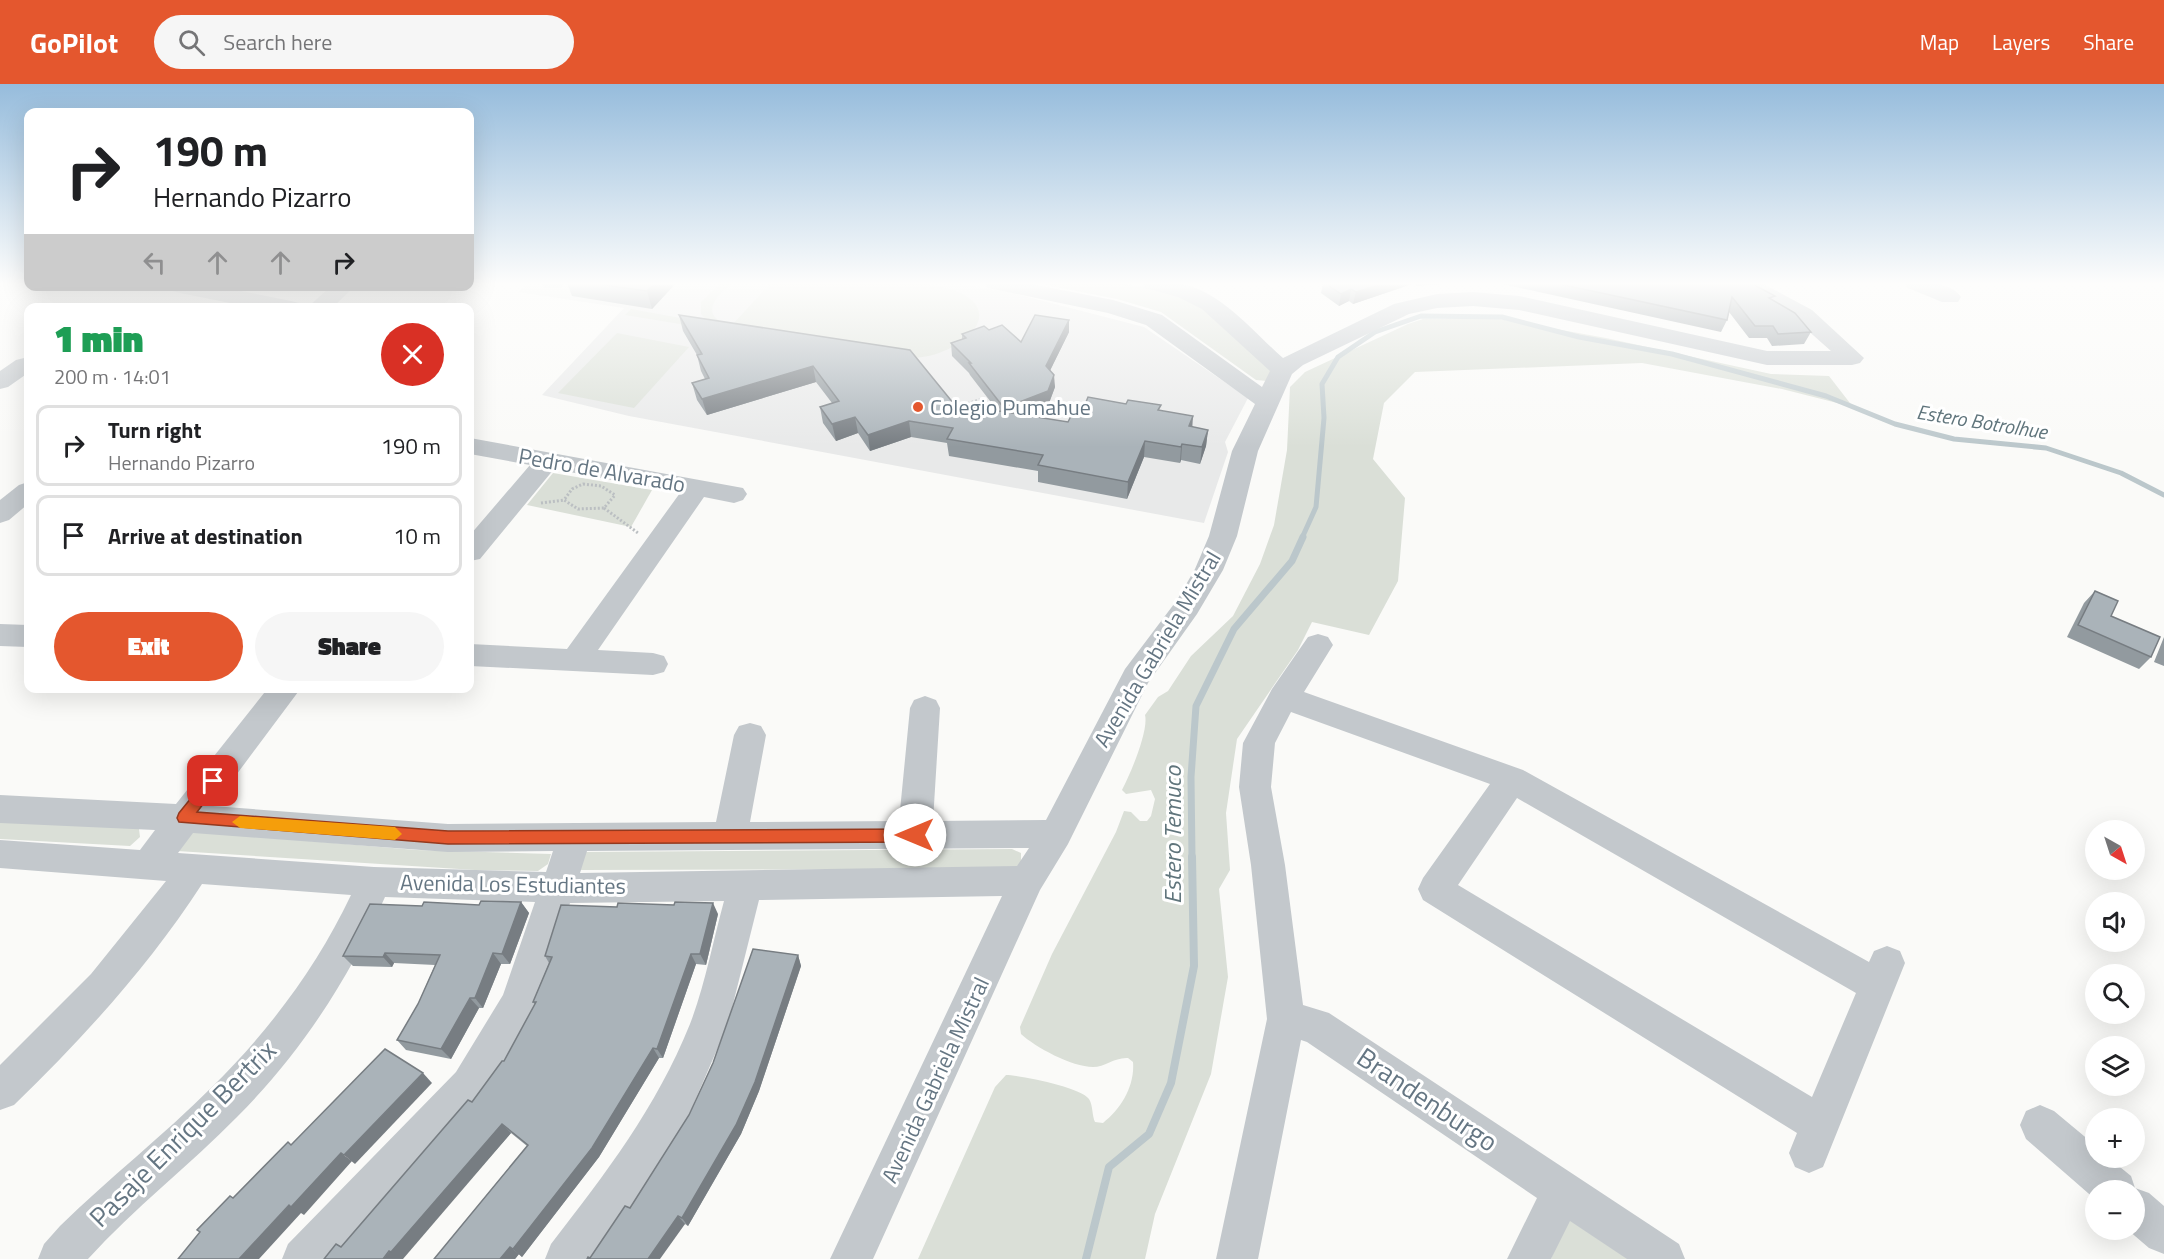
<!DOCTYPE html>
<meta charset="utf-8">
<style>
body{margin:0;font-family:"Titillium Web",sans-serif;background:#f6f6f6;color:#202124;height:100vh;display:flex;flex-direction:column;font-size:22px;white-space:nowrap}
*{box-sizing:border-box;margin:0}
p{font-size:20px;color:#757577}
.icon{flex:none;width:33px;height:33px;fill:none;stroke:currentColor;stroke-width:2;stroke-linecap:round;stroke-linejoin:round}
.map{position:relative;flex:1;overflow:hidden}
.side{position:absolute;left:24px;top:219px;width:450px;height:390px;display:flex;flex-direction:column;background:#fff;border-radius:12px;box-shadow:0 6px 24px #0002}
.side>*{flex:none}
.top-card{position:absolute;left:24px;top:24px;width:450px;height:183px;border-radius:12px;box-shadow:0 6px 24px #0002;background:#fff;color:#202124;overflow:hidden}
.needle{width:39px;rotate:141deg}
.controls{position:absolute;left:2085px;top:736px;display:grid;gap:12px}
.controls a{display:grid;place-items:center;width:60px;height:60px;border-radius:50%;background:#fff;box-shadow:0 6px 24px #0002;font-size:30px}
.pin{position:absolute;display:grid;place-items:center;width:51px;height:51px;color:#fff;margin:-26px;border-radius:12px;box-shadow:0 3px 9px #0006}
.me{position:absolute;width:66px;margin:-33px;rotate:270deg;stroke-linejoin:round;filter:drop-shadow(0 0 4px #0008)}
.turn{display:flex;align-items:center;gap:21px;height:126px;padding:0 30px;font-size:27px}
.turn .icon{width:78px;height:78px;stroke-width:2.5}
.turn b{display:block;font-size:42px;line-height:51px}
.lanes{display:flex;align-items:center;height:57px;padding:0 30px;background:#0003;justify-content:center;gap:30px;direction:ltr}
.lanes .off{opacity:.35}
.round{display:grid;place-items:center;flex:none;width:63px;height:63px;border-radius:32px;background:#f6f6f6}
.headline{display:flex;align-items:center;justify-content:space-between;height:102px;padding:0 30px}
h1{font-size:36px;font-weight:800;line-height:45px;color:#1e9e55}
.button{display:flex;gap:12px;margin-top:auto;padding:12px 30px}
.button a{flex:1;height:69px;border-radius:36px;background:#e4572e;color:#fff;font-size:24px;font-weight:800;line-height:69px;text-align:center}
.button a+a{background:#f6f6f6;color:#202124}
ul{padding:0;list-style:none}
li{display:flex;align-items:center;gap:18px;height:81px;margin:0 12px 9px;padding:0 18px;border:3px solid #e0e0e0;border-radius:12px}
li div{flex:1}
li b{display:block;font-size:22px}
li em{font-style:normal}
header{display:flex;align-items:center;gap:36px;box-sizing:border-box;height:84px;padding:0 30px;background:#e4572e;color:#fff}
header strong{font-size:28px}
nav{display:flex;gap:33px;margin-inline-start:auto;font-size:21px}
.search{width:420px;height:54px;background:#f6f6f6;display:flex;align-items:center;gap:15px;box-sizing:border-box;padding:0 21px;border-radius:33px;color:#757577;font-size:22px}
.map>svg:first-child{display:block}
.built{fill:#e8e9e9}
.green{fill:#dadfd7}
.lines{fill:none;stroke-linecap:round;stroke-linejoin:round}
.stream-far2{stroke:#bbc7cb;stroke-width:5}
.stream-far1{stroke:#bbc7cb;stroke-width:7}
.stream{stroke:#bbc7cb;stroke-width:8}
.path{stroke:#bbbfc2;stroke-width:3;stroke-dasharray:2 2;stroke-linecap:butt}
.minor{fill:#c3c8cc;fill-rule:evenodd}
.wall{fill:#929a9f}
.shaded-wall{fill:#777d82}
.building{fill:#aab3b9;stroke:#777d82;stroke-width:1.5}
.route{fill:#e4572e;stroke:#94391e;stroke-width:1.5}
.slow{fill:#f59e0b}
.poi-dot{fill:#e4572e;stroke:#fff;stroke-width:2}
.labels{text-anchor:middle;stroke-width:6;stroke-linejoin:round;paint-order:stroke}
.far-water-label{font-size:20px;font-style:italic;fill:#60757c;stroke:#fff}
.poi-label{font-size:22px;fill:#657683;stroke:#fff;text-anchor:start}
.street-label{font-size:22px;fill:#657683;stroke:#fff}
.water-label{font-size:24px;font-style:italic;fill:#60757c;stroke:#fff}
.near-street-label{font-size:27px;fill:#657683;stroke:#fff}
</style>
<header>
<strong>GoPilot</strong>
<div class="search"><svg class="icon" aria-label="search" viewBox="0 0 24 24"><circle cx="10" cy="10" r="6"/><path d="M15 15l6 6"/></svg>Search here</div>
<nav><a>Map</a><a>Layers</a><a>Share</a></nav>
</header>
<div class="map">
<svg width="2164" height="1175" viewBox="0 0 2164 1175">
<rect width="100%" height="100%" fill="#fafaf8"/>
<polygon class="built" points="528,199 955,199 1008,208 1144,243 1248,314 1225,358 1228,368 1204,439 629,332 542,311 624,224 518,208"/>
<g class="green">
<path d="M 721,199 L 735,199 C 715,210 697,234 732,241 L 771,199 C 804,199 838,199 872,199 C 898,199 925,197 950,205 C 1002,222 976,256 939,269 C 923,275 906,274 889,274 L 625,231 L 631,225 L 708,239 L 701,230 L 701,218 Z"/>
<path d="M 1036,199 C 1093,199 1141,194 1195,218 L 1274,288 L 1267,297 L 1256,296 L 1161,228 L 1117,215 Z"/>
<path d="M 1494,234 L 1606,254 L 1771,290 L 1829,292 L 1853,323 L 1782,305 L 1642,279 L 1415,288 L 1384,319 L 1373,375 L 1405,414 L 1398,497 L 1369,551 L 1312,538 L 1298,566 L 1237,655 L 1226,729 L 1230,786 L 1219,805 L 1228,893 L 1211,990 L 1155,1130 L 1145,1175 L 918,1175 L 995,1003 L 1006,991 C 1020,991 1081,1003 1089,1015 C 1093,1021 1092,1032 1095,1038 L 1103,1039 C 1121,1025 1135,1002 1133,978 L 1128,974 C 1115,973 1105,983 1093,983 C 1072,983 1035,963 1021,950 L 1020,943 L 1052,870 L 1116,748 L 1124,727 L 1131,728 L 1140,737 L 1147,737 L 1151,732 L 1155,715 L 1151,706 L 1126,710 L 1122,706 C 1130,691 1149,646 1145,631 L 1158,613 L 1168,607 L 1191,572 L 1233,532 L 1260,480 L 1274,441 L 1287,366 L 1290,303 L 1305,288 L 1408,240 L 1423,235 Z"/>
<polygon points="617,249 689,263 634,324 558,309"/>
<polygon points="553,389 652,406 631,443 527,421"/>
<polygon points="0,737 128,743 139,745 140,753 130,762 0,755"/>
<polygon points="204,748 416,766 551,770 548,780 538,787 475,786 177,767 189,749"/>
<polygon points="1012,765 1021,769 1021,779 1014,785 581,786 573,777 581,768"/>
<polygon points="1567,1131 1646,1175 1551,1175"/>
</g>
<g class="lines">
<polyline class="stream-far2" points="1302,454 1316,423 1324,334 1322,300 1338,273 1375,248 1421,232 1502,233 1579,253 1672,270 1826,312 1895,340 1954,355 2046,364 2121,389 2164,411"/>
<polyline class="stream-far1" points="1192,774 1191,693 1196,622 1234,545 1292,477 1303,453"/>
<polyline class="stream" points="1086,1175 1109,1083 1149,1050 1171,999 1194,882 1192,773"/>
<g class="path">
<polyline points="1121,199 1132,201"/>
<polyline points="960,322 985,314"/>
<polygon points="583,400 601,402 615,411 604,424 578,425 564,416 572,405"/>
<polyline points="541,419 564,416"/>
<polyline points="604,424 638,449"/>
</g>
<g class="minor">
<polygon points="541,199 564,199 561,204 544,204"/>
<path d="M 985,199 L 1026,199 L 1113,216 L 1162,231 L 1262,303 L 1270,287 L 1202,225 L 1178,213 L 1145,204 L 1142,199 C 1153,199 1165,197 1176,199 C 1219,204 1252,247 1283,274 L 1394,220 L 1437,210 L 1473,208 L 1519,212 L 1767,267 L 1831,267 L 1796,236 L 1739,204 L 1736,199 L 1762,199 L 1812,226 L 1864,274 L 1860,279 L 1852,281 L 1767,281 L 1519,226 L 1473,222 L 1437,224 L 1409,230 L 1303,281 L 1292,290 L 1258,367 L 1237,452 L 1223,486 L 1197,530 L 1148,599 L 1068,760 L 1040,806 L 873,1175 L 830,1175 L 1002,812 L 759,816 L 728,940 L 688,1033 L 645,1105 L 593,1175 L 545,1175 L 551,1160 C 606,1089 656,1024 690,940 C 705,901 713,857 724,817 L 570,819 L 538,919 L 484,1014 L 332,1175 L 282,1175 L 288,1160 L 456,988 L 503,911 L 535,818 L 385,813 C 349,895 300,970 237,1033 C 189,1082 134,1124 88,1175 L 38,1175 L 44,1160 L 60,1142 C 109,1094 163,1052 212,1003 C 268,948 317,883 351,811 L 202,800 C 149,882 84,953 14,1021 L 0,1026 L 0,981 L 91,890 L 166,797 L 0,784 L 0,756 L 140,766 L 155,746 L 0,739 L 0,711 L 176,720 L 268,604 L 301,604 L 213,722 L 448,740 L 716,738 L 734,651 L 739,642 L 750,639 L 761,642 L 766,651 L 750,738 L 899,737 L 910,624 L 914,616 L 925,612 L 936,616 L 940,624 L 933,737 L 1046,736 L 1125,585 L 1177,516 L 1195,485 L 1209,452 L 1232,367 L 1255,320 L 1146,241 L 1108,229 L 988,204 ZM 193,749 L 448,768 L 553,767 L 546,788 L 374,783 L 178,769 ZM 1029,764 L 1017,782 L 580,789 L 587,767 Z"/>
<path d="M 1905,199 C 1922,198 1950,197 1961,213 L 1958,218 L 1942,218 L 1908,204 Z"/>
<polygon points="170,202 216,202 291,217 299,219 302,224 255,224 180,209 172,207"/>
<polygon points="331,202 355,202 332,224 307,224"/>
<polygon points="24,274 28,275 28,289 8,303 0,305 0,287 16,276"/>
<polygon points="470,354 743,404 747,410 743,416 734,419 704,413 598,566 653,569 664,572 668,580 664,588 653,591 470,582 470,560 567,565 680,409 554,385 480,475 470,477 470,451 530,381 470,370"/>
<polygon points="28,398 28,420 9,436 0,439 0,416 19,401"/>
<polygon points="0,540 28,541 28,563 0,562"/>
<path d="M 1318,550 L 1328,553 L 1333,561 L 1304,608 L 1523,686 L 1869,878 L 1874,867 L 1887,862 L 1900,867 L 1905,879 L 1823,1083 L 1809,1089 L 1795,1083 L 1789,1069 L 1797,1049 L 1423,816 L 1418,805 L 1423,794 L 1490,700 L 1291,628 L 1275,659 L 1271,703 L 1285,781 L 1303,921 L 1329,929 L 1679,1160 L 1685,1175 L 1627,1175 L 1570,1137 L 1551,1175 L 1507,1175 L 1537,1114 L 1307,958 L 1301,956 L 1258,1175 L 1216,1175 L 1267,935 L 1251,781 L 1239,703 L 1243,659 L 1272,605 L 1308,553 ZM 1517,714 L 1856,909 L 1812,1013 L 1458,801 Z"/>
<polygon points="2040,1021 2054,1027 2096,1062 2096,1074 2109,1074 2131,1092 2135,1104 2149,1109 2164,1122 2164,1170 2149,1164 2128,1146 2134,1146 2134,1107 2096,1107 2096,1116 2026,1055 2020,1041 2026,1027"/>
</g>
</g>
<g class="wall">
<polygon points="567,199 676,199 652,225 572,212"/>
<polygon points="1323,199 1457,199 1456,199 1416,202 1415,199 1353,220 1349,217 1339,222 1321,209"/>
<polygon points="1498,199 1751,199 1811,248 1804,260 1772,262 1767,254 1749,254 1729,228 1727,236 1721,248"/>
<polygon points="679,231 954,320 997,326 970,291 969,289 952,272 951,259 962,255 962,250 989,246 1021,258 1069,236 1069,248 1050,286 1055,303 1049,319 1021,330 1068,338 1084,323 1160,326 1192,343 1208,346 1206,362 1200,380 1181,376 1180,379 1144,373 1127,415 1038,398 1038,387 949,372 947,359 911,353 870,367 858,349 836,357 823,339 820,323 832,319 816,298 707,331 697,316 692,299 705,295 701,287 697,271 683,247"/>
<polygon points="2095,507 2111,532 2151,573 2139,585 2067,553 2084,519"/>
<polygon points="2164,553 2164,582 2154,578"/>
<polygon points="521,818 529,829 510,880 501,880 483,924 479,924 451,975 406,966 397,956 418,920 435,881 394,879 392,883 353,882 343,872 422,822 479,821"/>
<polygon points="718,830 706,881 696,880 663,974 659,974 599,1073 522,1173 519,1170 515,1175 434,1175 527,1062 511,1049 400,1175 341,1163 472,1018 504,977 535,921 533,918 549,879 545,872"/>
<polygon points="798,871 801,882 759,1007 741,1050 688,1142 685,1140 590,1174 630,1124 689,1031"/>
</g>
<g class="shaded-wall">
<polygon points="655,199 676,199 652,225 647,207"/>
<polygon points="1384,199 1415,199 1353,220 1356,208"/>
<polygon points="1351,205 1349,217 1339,222 1341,210"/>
<polygon points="1069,236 1069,248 1046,295 1046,282"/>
<polygon points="813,282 816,298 707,331 702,315"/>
<polygon points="1054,291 1055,303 1049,319 1005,336 1004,324"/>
<polygon points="1193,332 1192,348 1189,342"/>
<polygon points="855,333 858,349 836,357 832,340"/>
<polygon points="909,337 911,353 870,367 868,351"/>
<polygon points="1208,346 1206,362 1200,380 1202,363"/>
<polygon points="1145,357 1144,373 1127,415 1128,398"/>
<polygon points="1182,360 1181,376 1180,379 1181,363"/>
<polygon points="521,818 529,829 510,880 502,870"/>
<polygon points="713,819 718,830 706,881 700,870"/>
<polygon points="385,869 394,879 392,883 383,873"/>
<polygon points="493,869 501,880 483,924 475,914"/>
<polygon points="691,870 696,880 663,974 657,965"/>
<polygon points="798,871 801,882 759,1007 741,1050 688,1142 682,1134"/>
<polygon points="470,914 479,924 451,975 441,965"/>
<polygon points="653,964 659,974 599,1073 522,1173 513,1165"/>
<polygon points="423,989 432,999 355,1080 344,1071"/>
<polygon points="502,1040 511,1049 403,1175 383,1175"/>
<polygon points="341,1069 352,1077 304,1131 301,1129 259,1175 239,1175 289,1121"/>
<polygon points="678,1132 685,1140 660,1175 648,1175"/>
<polygon points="510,1163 519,1170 515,1175 500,1175"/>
</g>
<g class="building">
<polygon points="591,199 655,199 647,207"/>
<polygon points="1325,199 1384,199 1356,208 1351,205 1341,210"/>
<polygon points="1555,199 1751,199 1775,212 1769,214 1795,229 1811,248 1778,250 1773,242 1755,242 1732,213 1727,236"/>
<polygon points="679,231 910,266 954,320 1068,338 1076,322 1084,323 1088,313 1126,320 1128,316 1161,321 1158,326 1193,332 1189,342 1208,346 1202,363 1182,360 1181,363 1145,357 1128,398 1038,381 1043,371 947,355 953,344 909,337 868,351 855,333 832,340 820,323 839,317 813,282 702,315 692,299 709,294 697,271 702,270"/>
<polygon points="1035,231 1069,236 1046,282 1054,291 1048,307 1004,324 969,279 971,279 951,259 966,254 962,250 984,242 989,246 1002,241 1021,258"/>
<polygon points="2095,507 2118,517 2111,532 2160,553 2151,573 2078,541"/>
<polygon points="481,817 521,818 502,870 493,869 475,914 470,914 441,965 397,956 418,920 440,871 385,869 383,873 343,872 370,820 422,822 424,818 479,821"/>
<polygon points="675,818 713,819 700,870 691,870 657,965 653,964 592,1064 513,1165 510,1163 500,1175 434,1175 528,1061 502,1040 391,1168 389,1167 383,1175 324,1175 336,1160 341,1163 468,1016 472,1018 502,977 504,977 536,918 533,918 552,873 545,872 561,821 617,823 618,819 674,821"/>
<polygon points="753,865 798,871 755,998 736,1041 682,1134 678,1132 648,1175 587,1175 588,1173 590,1174 625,1122 630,1124 689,1031 713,979"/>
<polygon points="385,965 423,989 344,1071 341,1069 291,1123 289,1121 239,1175 178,1175 200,1148 197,1146 230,1112 233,1114 288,1058 291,1061"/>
</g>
<linearGradient id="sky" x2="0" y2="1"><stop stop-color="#96bcdc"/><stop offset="0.55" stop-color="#fdfdfc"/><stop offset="1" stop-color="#fdfdfc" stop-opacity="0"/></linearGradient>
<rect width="2164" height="363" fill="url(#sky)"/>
<polygon class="route" points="213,691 221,697 197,728 448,747 915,745 923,751 915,758 448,760 179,738 177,734 179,729 208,693"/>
<polygon class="slow" points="240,732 395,743 402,750 395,756 240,744 232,738"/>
<circle class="poi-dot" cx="918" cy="323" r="6"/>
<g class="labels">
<g class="far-water-label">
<text transform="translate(1982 338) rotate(9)" y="7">Estero Botrolhue</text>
</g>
<g class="poi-label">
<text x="930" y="331">Colegio Pumahue</text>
</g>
<g class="street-label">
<text transform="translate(602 386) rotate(10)" y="8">Pedro de Alvarado</text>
<text transform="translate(1157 565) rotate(-59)" y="8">Avenida Gabriela Mistral</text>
<text transform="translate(513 800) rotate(1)" y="8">Avenida Los Estudiantes</text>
<text transform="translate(935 996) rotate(-65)" y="8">Avenida Gabriela Mistral</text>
</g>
<g class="water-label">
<text transform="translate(1173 751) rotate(-90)" y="8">Estero Temuco</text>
</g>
<g class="near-street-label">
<text transform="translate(1427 1016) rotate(34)" y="9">Brandenburgo</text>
<text transform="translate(183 1050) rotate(-45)" y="9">Pasaje Enrique Bertrix</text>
</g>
</g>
</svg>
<div class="controls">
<a><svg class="needle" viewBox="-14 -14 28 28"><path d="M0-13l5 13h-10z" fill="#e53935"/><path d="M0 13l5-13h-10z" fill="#757577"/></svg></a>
<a><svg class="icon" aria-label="sound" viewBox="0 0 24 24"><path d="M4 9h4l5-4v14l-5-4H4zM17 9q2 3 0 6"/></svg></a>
<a><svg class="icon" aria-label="search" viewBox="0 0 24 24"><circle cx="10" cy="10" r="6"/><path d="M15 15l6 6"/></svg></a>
<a><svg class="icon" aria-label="layers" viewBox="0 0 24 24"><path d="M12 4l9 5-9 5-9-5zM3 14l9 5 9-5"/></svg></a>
<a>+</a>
<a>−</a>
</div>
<div class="pin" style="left:213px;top:697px;background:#d93025"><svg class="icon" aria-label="arrive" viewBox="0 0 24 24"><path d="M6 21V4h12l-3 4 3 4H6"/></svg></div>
<svg class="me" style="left:915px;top:751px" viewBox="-20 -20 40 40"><circle r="19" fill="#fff"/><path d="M0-13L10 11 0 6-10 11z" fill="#e4572e"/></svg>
<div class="top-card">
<div class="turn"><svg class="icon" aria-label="right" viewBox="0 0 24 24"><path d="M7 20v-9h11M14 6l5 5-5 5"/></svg><div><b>190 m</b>Hernando Pizarro</div></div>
<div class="lanes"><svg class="icon off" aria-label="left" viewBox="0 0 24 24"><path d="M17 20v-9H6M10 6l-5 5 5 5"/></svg><svg class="icon off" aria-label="ahead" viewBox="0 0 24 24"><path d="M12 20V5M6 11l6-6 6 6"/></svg><svg class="icon off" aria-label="ahead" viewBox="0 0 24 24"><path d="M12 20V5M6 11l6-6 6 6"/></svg><svg class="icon" aria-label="right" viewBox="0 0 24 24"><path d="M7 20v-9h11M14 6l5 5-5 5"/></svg></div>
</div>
<section class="side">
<div class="headline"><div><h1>1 min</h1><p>200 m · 14:01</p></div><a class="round" style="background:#d93025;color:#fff"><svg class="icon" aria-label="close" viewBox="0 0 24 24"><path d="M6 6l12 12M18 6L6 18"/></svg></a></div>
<ul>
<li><svg class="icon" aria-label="right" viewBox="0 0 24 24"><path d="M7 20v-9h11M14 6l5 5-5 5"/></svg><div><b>Turn right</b><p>Hernando Pizarro</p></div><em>190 m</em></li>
<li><svg class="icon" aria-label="arrive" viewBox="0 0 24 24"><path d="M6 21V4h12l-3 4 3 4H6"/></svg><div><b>Arrive at destination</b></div><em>10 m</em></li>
</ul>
<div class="button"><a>Exit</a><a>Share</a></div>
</section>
</div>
